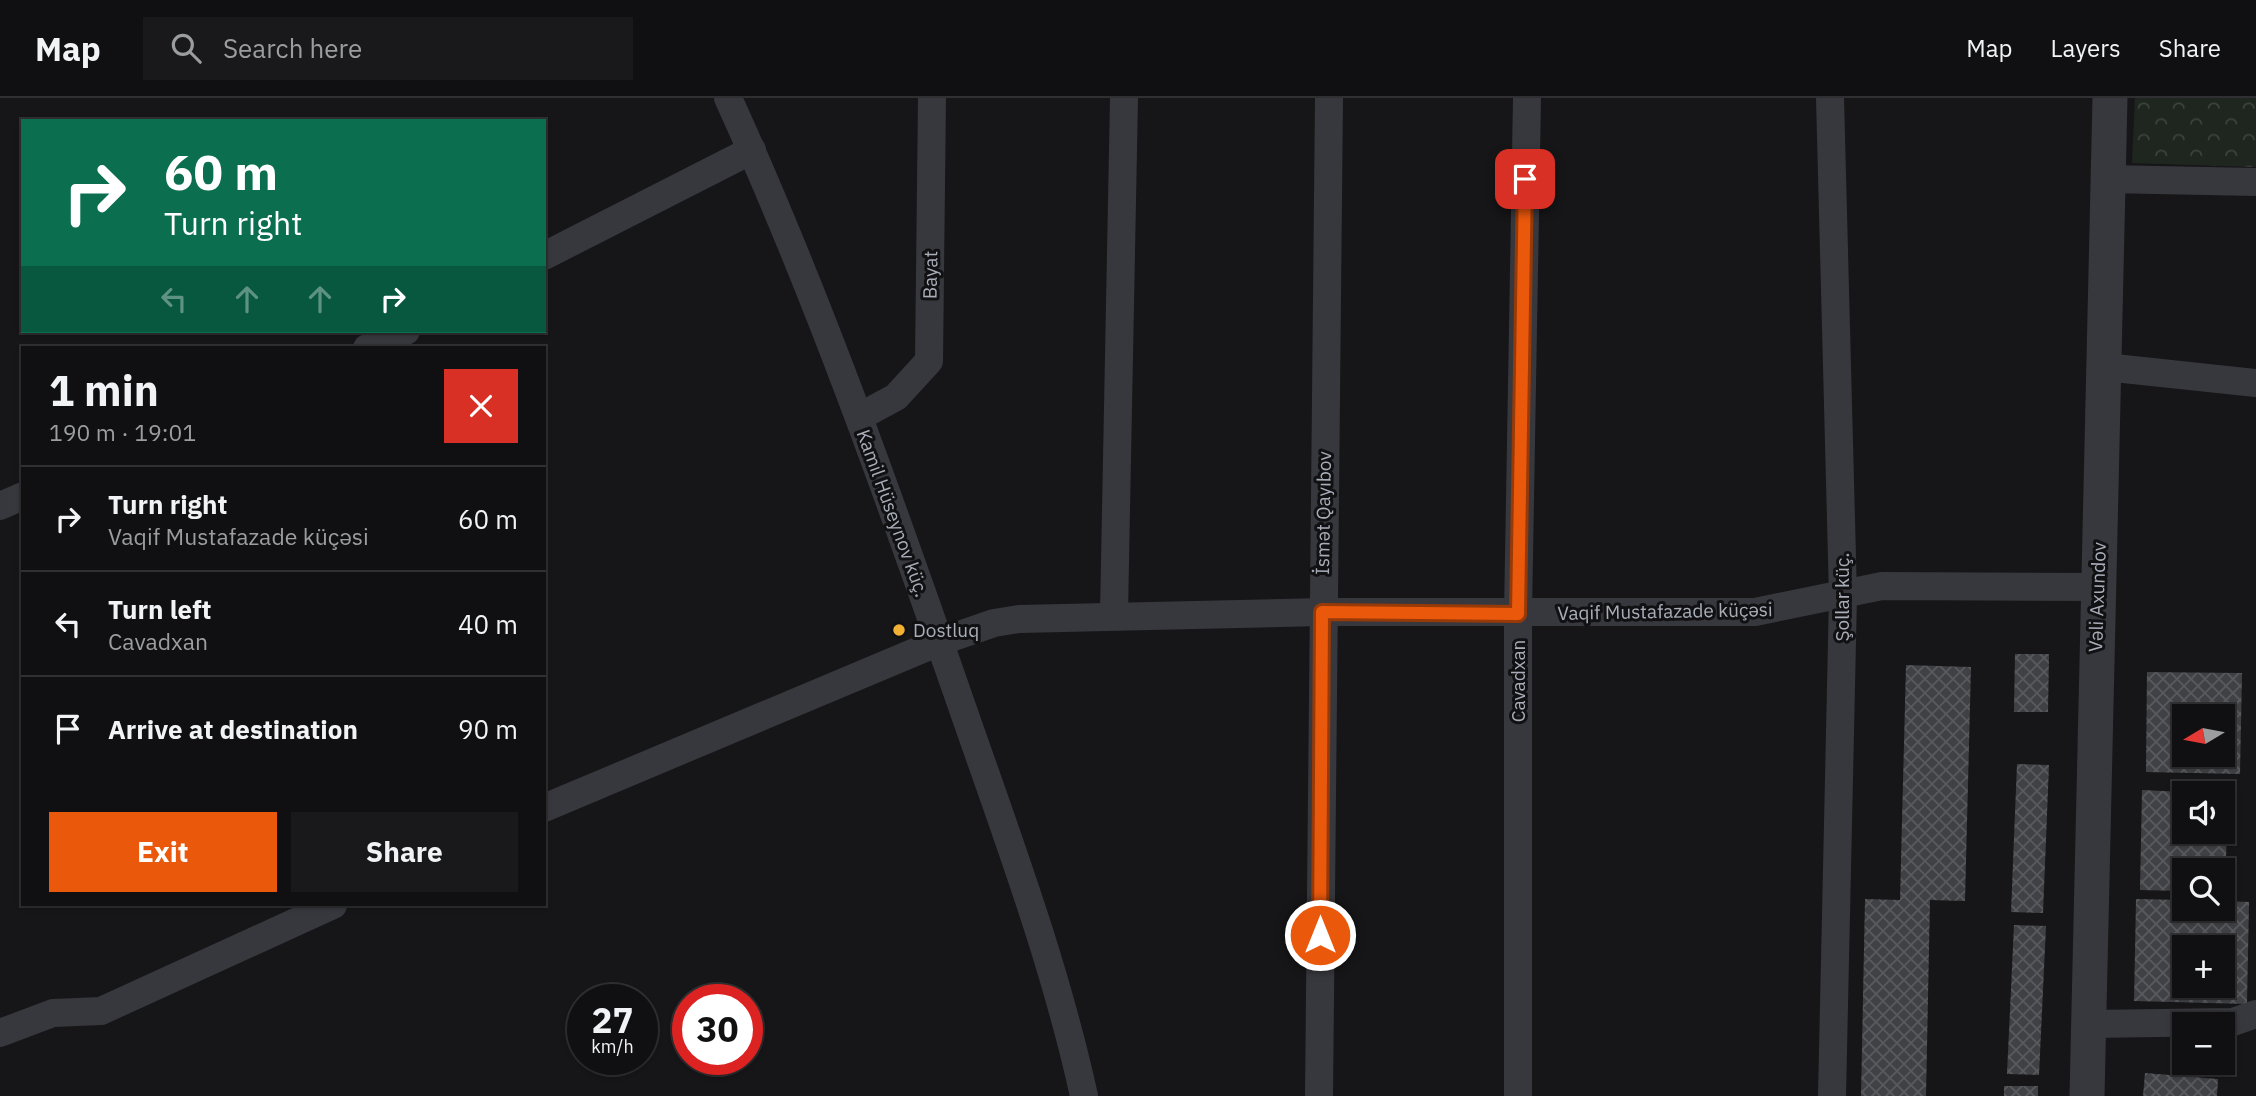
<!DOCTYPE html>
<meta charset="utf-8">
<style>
body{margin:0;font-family:"IBM Plex Sans",sans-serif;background:#19191b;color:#f1f3f6;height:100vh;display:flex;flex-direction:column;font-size:26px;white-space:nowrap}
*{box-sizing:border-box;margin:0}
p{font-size:23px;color:#9c9d9f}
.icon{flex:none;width:38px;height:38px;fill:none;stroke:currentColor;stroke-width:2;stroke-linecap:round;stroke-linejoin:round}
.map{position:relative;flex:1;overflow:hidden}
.side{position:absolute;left:21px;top:248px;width:525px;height:560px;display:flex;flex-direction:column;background:#101012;border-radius:0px;box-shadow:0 2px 5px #0004,0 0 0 2px #303032}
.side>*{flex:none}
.hud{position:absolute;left:21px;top:21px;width:525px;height:214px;border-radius:0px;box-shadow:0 2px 5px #0004,0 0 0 2px #303032;background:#0b6e4f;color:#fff;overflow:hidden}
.needle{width:46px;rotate:260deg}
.tools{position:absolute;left:2172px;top:606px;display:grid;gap:14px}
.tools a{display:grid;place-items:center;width:63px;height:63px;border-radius:0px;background:#101012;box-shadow:0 2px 5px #0004,0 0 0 2px #303032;font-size:35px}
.speed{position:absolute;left:567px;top:886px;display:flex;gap:14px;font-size:35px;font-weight:700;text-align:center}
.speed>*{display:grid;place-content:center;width:91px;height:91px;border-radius:50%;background:#101012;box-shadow:0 2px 5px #0004,0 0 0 2px #303032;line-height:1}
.speed small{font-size:18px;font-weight:400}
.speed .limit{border:10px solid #d22;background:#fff;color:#111}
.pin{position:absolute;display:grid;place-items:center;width:60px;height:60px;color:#fff;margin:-30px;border-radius:14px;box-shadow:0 4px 10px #0006}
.me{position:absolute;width:77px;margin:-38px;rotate:0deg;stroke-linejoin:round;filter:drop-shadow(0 0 5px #0008)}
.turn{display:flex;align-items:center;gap:24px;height:147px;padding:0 28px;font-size:32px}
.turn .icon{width:91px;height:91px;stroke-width:2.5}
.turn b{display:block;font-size:49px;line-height:60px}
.lanes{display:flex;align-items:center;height:66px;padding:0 28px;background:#0003;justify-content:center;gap:35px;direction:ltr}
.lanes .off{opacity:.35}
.round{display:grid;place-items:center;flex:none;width:74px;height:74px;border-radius:0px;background:#19191b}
.summary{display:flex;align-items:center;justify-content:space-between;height:119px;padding:0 28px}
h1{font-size:42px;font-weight:800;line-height:52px}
.action{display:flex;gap:14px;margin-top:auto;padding:14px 28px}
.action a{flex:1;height:80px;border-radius:0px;background:#ea580c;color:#fff;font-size:28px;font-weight:800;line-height:80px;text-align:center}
.action a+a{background:#19191b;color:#f1f3f6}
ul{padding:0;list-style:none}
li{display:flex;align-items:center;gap:21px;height:105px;padding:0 28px;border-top:2px solid #303032}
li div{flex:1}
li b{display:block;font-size:26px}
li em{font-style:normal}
header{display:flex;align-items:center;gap:42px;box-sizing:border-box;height:98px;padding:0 35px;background:#101012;border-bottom:2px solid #303032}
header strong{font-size:33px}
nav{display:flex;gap:38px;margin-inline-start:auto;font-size:24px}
.search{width:490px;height:63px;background:#19191b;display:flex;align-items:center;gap:18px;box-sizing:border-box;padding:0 24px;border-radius:0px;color:#9c9d9f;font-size:26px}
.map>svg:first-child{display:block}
.forest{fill:url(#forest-crowns)}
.building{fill:url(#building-cross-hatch);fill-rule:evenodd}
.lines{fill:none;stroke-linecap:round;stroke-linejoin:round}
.minor{stroke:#37383d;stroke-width:28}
.tertiary{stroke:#37383d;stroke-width:35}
.route-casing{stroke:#983908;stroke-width:18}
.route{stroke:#ea580c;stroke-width:12}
.poi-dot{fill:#f2b134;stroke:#111113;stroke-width:2.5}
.labels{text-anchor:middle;stroke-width:6;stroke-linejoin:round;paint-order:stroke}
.street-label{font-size:19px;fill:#a8adb8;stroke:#111113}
.poi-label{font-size:19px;fill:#a8adb8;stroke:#111113;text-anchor:start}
</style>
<header>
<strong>Map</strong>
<div class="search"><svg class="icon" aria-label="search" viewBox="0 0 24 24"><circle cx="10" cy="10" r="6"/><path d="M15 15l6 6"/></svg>Search here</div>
<nav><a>Map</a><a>Layers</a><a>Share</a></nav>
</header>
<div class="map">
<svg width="2256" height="998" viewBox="0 0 2256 998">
<defs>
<pattern id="forest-crowns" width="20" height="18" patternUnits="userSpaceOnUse" patternTransform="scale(1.75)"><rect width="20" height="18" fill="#1e261f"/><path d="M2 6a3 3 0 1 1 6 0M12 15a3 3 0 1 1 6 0" fill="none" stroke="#3c433d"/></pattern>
<pattern id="building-cross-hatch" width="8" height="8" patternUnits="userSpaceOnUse" patternTransform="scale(1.75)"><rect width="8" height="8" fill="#404145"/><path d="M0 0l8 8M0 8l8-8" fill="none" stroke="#595a5e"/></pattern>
</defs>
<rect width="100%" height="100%" fill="#161618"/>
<polygon class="forest" points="2135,0 2256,0 2256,69 2132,65"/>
<g class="building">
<polygon points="2015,556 2049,556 2048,614 2014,614"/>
<polygon points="1906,567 1971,569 1965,803 1930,802 1926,998 1861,998 1865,801 1900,802"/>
<path d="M 2147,574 L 2242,575 L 2240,676 L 2146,674 ZM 2184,618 L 2222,618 L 2222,656 L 2184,656 Z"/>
<polygon points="2017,666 2049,667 2043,815 2011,814"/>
<polygon points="2142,692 2184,694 2184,733 2222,733 2222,695 2228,695 2225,795 2222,794 2222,772 2184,772 2184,793 2140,792"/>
<path d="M 2136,801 L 2184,802 L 2184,810 L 2222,810 L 2222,803 L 2249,804 L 2247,906 L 2134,903 ZM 2184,849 L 2222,849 L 2222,887 L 2184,887 Z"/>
<polygon points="2014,827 2046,828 2039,977 2007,976"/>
<polygon points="2145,975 2218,981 2217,998 2143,998"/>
<rect x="2004" y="988" width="34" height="10"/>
</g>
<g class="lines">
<g class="minor">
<path d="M 728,0 C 816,193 888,396 958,597 C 1004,730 1054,861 1084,998"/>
<polyline points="1830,0 1843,498 1832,998"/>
<polyline points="2107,81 2256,84"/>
<polyline points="544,158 752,52"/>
<polyline points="367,250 406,233"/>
<polyline points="2105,269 2256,285"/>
<polyline points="859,319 896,299 929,263 932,0"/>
<polyline points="0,408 23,398"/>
<polyline points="1114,516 1124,0"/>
<polyline points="544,710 939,544 994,525 1019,521 1322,514 1755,514 1882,488 2097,489"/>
<polyline points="2088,926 2233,924 2256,916"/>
<polyline points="0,935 53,915 101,913 333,807"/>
<polyline points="1319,998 1329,0"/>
<polyline points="1518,998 1518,516 1527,0"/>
</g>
<polyline class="tertiary" points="2087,998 2110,0"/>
</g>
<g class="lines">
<g class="route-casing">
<polyline id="route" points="1320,837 1322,514 1518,516 1525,81"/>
</g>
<use href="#route" class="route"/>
</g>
<circle class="poi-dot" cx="899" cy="532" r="7"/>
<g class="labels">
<g class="street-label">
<text transform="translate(930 177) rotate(-89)" y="7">Bayat</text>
<text transform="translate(893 415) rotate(70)" y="7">Kamil Hüseynov küç.</text>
<text transform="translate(1323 415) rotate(-89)" y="7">İsmət Qayıbov</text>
<text transform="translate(1842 499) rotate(-90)" y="7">Şollar küç.</text>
<text transform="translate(2097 499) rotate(-88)" y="7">Vəli Axundov</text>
<text transform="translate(1665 513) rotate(-1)" y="7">Vaqif Mustafazade küçəsi</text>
<text transform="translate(1518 583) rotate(-90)" y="7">Cavadxan</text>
</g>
<g class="poi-label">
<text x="913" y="539">Dostluq</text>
</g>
</g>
</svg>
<div class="tools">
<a><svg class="needle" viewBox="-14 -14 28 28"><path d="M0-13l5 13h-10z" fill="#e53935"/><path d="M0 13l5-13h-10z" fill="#9c9d9f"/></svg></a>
<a><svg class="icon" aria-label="sound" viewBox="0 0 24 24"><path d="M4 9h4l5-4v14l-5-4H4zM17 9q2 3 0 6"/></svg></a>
<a><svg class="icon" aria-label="search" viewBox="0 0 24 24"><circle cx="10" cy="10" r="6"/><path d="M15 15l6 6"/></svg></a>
<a>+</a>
<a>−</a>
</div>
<div class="speed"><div>27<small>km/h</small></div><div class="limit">30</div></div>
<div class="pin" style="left:1525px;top:81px;background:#d93025"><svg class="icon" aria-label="arrive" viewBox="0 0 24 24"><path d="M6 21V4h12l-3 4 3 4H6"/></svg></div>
<svg class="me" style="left:1320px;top:837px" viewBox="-20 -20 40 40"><circle r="17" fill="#ea580c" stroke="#fff" stroke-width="3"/><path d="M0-11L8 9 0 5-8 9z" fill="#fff"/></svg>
<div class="hud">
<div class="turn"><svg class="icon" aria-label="right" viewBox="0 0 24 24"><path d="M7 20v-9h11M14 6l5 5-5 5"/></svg><div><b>60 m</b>Turn right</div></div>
<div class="lanes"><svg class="icon off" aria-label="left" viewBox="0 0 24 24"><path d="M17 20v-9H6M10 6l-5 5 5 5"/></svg><svg class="icon off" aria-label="ahead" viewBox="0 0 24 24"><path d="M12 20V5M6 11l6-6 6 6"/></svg><svg class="icon off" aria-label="ahead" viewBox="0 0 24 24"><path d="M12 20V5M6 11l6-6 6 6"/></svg><svg class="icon" aria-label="right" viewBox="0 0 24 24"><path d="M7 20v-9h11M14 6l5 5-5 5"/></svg></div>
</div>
<section class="side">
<div class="summary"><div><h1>1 min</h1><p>190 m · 19:01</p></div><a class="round" style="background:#d93025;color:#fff"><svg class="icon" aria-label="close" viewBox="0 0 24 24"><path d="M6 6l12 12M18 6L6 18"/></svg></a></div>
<ul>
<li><svg class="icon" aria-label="right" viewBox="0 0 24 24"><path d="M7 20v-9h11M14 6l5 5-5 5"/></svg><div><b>Turn right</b><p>Vaqif Mustafazade küçəsi</p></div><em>60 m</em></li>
<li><svg class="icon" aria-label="left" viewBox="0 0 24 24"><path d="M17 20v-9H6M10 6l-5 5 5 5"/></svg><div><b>Turn left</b><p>Cavadxan</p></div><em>40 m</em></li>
<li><svg class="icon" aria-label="arrive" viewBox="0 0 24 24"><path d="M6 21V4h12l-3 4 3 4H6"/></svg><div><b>Arrive at destination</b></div><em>90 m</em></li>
</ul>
<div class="action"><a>Exit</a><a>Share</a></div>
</section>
</div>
